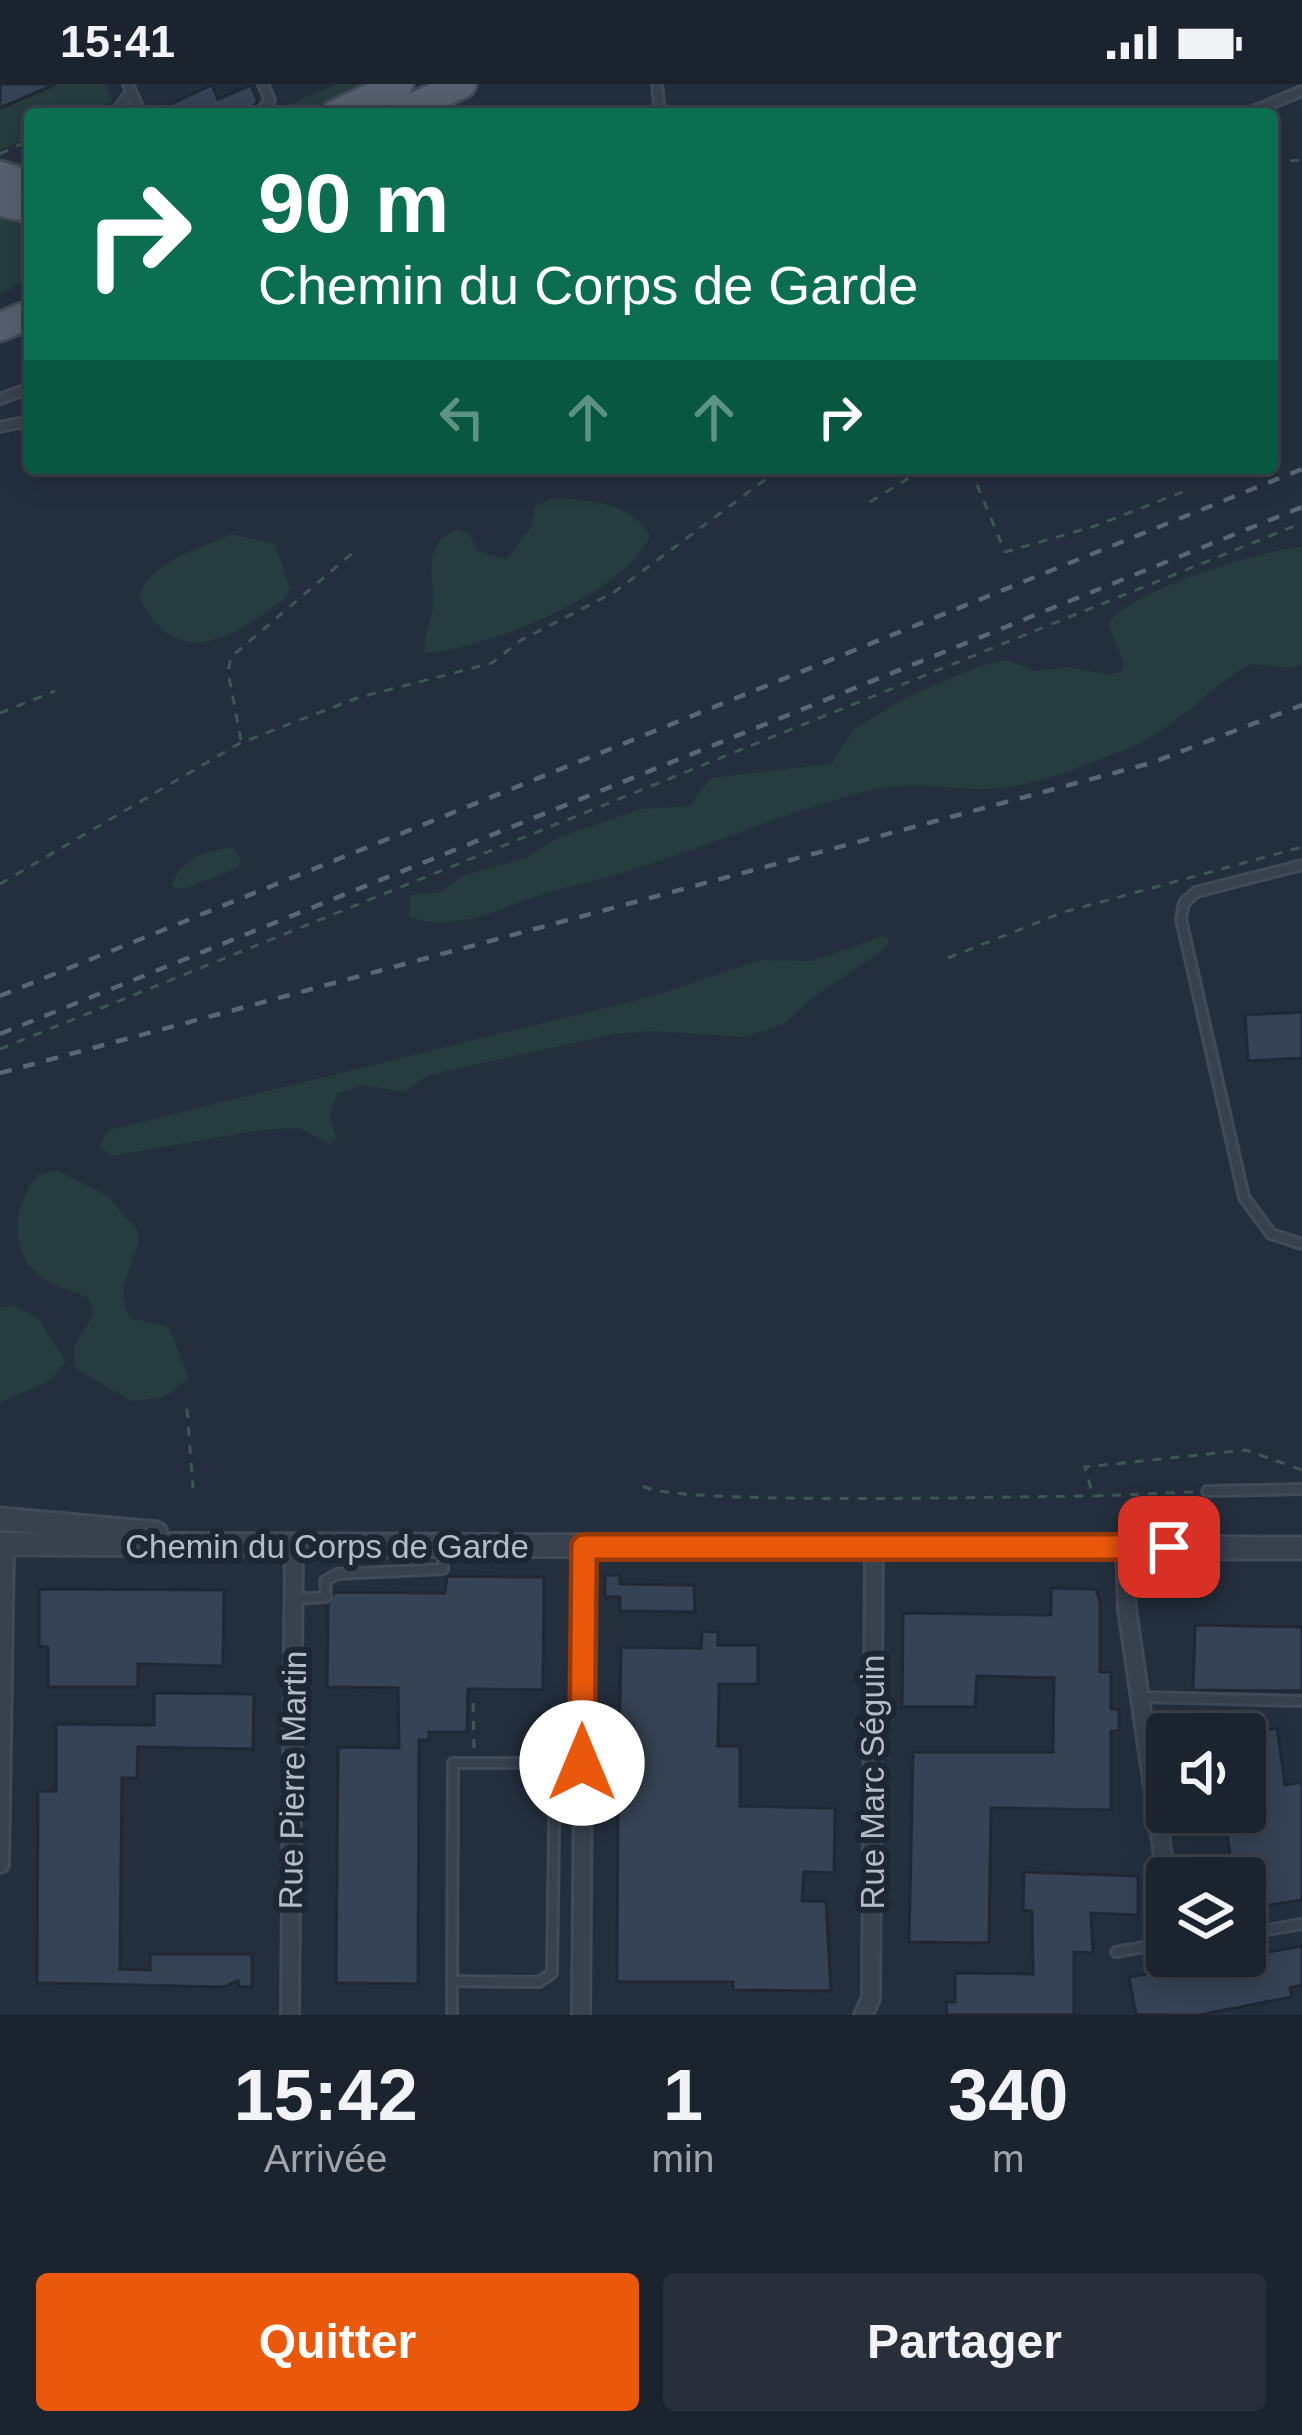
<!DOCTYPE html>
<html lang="fr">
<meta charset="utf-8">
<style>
body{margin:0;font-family:Arial,sans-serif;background:#282f3a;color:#f1f3f6;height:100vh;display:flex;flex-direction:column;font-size:45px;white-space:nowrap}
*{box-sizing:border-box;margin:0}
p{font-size:39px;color:#a0a4aa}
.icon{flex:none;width:66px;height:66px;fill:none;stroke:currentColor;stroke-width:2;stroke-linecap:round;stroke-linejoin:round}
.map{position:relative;height:1931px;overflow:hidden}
.sheet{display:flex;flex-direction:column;background:#1b232e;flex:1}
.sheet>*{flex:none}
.banner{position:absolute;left:24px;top:24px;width:1254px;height:366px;border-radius:12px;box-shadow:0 6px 30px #0003,0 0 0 3px #39404a;background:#0b6e4f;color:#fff;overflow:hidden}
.buttons{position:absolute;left:1146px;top:1629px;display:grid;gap:24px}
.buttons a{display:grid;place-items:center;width:120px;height:120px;border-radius:12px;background:#1b232e;box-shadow:0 6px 30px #0003,0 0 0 3px #39404a;font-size:60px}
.pin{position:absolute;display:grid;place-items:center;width:102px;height:102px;color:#fff;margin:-51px;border-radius:24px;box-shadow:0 6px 18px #0006}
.me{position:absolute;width:132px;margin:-66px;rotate:0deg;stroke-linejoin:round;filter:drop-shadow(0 0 9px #0008)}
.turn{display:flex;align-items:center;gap:42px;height:252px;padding:0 36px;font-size:54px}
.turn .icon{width:156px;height:156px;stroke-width:2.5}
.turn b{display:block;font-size:84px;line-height:102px}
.lanes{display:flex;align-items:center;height:114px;padding:0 36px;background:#0003;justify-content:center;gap:60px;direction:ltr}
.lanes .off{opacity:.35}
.eta{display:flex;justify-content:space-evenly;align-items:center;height:204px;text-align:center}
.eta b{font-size:72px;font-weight:700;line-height:84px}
.button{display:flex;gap:24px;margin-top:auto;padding:24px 36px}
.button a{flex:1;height:138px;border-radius:12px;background:#ea580c;color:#fff;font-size:48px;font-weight:700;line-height:138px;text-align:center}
.button a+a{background:#282f3a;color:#f1f3f6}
.status{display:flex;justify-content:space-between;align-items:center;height:84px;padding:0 60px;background:#1b232e;direction:ltr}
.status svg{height:33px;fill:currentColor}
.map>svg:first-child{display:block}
.green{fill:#263c3f}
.building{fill:#364354;stroke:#1f2835;stroke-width:3}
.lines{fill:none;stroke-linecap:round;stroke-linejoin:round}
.service-casing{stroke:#414a57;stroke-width:14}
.minor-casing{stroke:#414a57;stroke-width:22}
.tertiary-casing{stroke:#414a57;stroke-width:27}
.primary-casing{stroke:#414a57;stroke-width:33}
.path{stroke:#3f5557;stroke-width:3;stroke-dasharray:9 9;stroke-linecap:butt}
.service{stroke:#38414e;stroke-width:8}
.minor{stroke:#38414e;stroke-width:16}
.tertiary{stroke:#38414e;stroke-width:21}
.primary{stroke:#56606e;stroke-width:27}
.rail{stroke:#5a6575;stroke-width:4.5;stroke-dasharray:12 12;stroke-linecap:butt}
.route-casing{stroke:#983908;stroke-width:30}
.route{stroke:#ea580c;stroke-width:21}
.labels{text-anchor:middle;stroke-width:12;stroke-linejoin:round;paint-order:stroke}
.street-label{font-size:33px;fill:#b4bcc9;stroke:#1d2633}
</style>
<div class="status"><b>15:41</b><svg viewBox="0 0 49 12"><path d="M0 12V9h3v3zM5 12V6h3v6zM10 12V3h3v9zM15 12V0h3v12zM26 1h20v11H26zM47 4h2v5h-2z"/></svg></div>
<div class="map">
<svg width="1302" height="1931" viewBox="0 0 1302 1931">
<rect width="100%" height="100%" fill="#242f3e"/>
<g class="green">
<polygon points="56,0 105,0 112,17 82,30 30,30 30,53 0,66 0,24"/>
<polygon points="337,0 387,0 327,30 283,30 281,24"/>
<polygon points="0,129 30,140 30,196 0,209"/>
<path d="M 554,414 C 592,417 627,417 650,451 C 630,508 484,566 425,569 C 423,550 432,539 433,522 C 435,490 419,465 457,445 L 470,450 L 477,466 L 506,476 L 530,445 L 536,421 Z"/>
<path d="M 231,450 L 275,460 L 290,505 L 285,514 C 234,554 175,590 139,512 C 152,476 198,466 231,450 Z"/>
<path d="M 1302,463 L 1302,580 L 1291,584 L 1251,580 C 1207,604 1172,649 1124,666 C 1081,682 1031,705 985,705 C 947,705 914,697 876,705 C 770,730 671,781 564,804 C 511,816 464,852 409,833 L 410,811 L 441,808 L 462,792 L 528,773 L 557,754 L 640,725 L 690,722 L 710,694 L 831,680 L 854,645 L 905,614 L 980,582 L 1006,576 L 1035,587 L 1068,583 L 1108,591 L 1121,588 L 1124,580 L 1109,541 C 1114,512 1267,464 1302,463 Z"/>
<path d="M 234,764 L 241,776 L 238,784 L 183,805 L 172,803 C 175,777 210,764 234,764 Z"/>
<polygon points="883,852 890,856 883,866 812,914 784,940 744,953 655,947 614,950 429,991 404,1008 363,1001 337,1010 330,1032 336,1055 329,1060 299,1044 259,1046 112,1072 99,1063 108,1046 654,912 760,876 813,877"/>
<path d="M 56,1086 L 108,1112 L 139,1149 C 137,1184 111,1200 130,1234 L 169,1243 L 189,1294 L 164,1313 L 131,1317 L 75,1284 L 74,1263 L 93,1231 L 89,1214 C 74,1207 48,1201 36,1189 C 7,1160 15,1118 38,1091 Z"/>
<polygon points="12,1221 38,1234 66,1278 49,1297 0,1319 0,1224"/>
</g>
<g class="building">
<polygon points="0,0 56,0 0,24"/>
<polygon points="212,1 218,15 251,1 258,18 242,30 149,30"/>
<polygon points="1302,928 1302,974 1248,977 1245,931"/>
<polygon points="605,1491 620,1491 620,1500 694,1501 695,1528 620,1527 620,1513 605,1513"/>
<polygon points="447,1492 544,1493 543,1606 468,1605 467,1648 429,1648 429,1656 419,1656 418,1900 336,1899 338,1663 399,1664 398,1604 327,1603 328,1521 334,1508 445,1509"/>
<polygon points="1051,1504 1096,1505 1100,1518 1100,1588 1111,1588 1111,1625 1119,1625 1119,1647 1111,1647 1111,1726 991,1724 989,1859 909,1858 913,1668 1053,1668 1054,1594 977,1592 975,1623 902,1623 903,1529 1051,1531"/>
<polygon points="39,1505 224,1506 223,1582 138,1580 138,1603 48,1603 48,1563 39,1562"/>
<polygon points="1195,1541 1302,1543 1302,1607 1193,1606"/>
<polygon points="702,1547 718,1548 718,1561 758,1561 758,1600 719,1600 718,1662 740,1662 740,1722 835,1724 834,1789 804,1788 802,1817 826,1817 831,1907 733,1906 733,1898 617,1898 618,1694 611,1693 611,1652 619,1652 621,1563 701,1564"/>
<polygon points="154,1609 254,1610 253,1665 138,1663 137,1694 122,1694 120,1885 150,1886 150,1870 252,1870 252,1903 239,1903 238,1897 224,1903 37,1899 38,1707 56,1707 56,1640 154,1641"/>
<polygon points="1277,1644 1285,1701 1302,1698 1302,1816 1245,1825 1245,1794 1233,1794 1224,1728 1245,1728 1245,1648"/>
<polygon points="1024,1788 1138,1792 1138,1831 1091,1829 1093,1869 1074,1868 1074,1931 947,1931 946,1918 955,1918 955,1889 1033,1890 1032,1827 1023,1826"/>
<polygon points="1302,1862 1302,1901 1290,1904 1292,1913 1199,1931 1136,1931 1129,1893"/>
</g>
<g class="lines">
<g class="service-casing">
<g id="service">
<polyline points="128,0 141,30"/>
<polyline points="657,0 660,30"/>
<polyline points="115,30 130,9"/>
<polyline points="259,30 270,16 263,0"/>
<polyline points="1246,30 1302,7"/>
<polyline points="0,315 30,304"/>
<polyline points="0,343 30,337"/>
<polyline points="1302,781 1196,808 1184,819 1181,835 1244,1113 1271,1150 1302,1160"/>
<polyline points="1207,1407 1302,1405"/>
<polyline points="294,1515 326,1513 325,1497 337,1490 443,1485 443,1464"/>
<polyline points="1142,1613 1302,1617"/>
<polyline points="1245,1850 1302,1840"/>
<polyline points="1116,1868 1167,1859"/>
<polyline points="452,1897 539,1898 552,1889 555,1679"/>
<polyline points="452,1931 453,1679 582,1679"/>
</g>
</g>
<g class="minor-casing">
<g id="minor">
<polyline points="1125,1463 1127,1525 1167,1799"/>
<polyline points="0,1780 5,1460"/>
<polyline points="290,1931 294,1461"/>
<polyline points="581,1931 585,1463"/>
<polyline points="863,1931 871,1914 874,1462"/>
</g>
</g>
<g class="tertiary-casing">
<g id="tertiary">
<polyline points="0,1435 156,1449"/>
<polyline points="0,1460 1302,1464"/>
</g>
</g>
<g class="primary-casing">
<g id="primary">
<polyline points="336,30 399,0"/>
<polyline points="398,30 462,0"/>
<polyline points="0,91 30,101"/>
<polyline points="0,118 30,125"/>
<polyline points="0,243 30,230"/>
</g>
</g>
<g class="path">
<polyline points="90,30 103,24"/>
<polyline points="0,70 30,56"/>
<polyline points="1272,78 1302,76"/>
<polyline points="970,384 1005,468 1092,443 1185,407"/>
<polyline points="870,418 925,384"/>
<polyline points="0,629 55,607"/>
<polyline points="241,656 228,588 231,573 356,466"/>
<polyline points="0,800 240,659 357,614 492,579 521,556 613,509 781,384"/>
<polyline points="948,874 1064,828 1302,763"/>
<polyline points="0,965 1302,439"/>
<polyline points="187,1325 193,1404"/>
<path d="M 643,1402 C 670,1422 1031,1412 1093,1412"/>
<polyline points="1193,1408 1093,1412 1085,1383 1246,1366 1302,1386"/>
<polyline points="473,1619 474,1665"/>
</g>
<use href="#service" class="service"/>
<use href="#minor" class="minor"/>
<use href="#tertiary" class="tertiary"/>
<use href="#primary" class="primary"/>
<g class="rail">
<polyline points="0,912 1302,385"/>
<polyline points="0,950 1302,423"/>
<polyline points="0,989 1151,679 1302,621"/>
</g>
</g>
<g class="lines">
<g class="route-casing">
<polyline id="route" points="582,1679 584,1463 1169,1463"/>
</g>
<use href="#route" class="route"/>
</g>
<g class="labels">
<g class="street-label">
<text x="327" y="1474">Chemin du Corps de Garde</text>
<text transform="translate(292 1696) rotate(-89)" y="12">Rue Pierre Martin</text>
<text transform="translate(872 1698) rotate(-90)" y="12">Rue Marc Séguin</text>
</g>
</g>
</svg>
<div class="buttons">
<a><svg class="icon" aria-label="sound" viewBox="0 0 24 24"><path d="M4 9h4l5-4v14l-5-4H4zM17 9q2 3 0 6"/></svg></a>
<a><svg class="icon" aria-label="layers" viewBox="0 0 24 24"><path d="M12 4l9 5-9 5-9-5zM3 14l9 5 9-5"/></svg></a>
</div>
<div class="pin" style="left:1169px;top:1463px;background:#d93025"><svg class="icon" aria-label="arrive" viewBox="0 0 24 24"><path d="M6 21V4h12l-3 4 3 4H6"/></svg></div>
<svg class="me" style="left:582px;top:1679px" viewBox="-20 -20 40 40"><circle r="19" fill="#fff"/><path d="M0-13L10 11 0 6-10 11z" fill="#ea580c"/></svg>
<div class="banner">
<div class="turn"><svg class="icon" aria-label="right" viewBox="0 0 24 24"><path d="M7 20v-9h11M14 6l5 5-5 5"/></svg><div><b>90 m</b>Chemin du Corps de Garde</div></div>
<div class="lanes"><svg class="icon off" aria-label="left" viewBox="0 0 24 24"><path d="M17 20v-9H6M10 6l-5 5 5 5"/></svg><svg class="icon off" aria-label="ahead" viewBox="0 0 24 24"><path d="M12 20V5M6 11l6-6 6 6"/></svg><svg class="icon off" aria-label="ahead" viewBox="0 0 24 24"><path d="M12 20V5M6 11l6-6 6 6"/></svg><svg class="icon" aria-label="right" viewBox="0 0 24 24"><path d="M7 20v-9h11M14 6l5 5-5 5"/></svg></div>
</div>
</div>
<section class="sheet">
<div class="eta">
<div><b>15:42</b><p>Arrivée</p></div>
<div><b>1</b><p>min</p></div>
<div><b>340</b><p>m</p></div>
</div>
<div class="button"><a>Quitter</a><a>Partager</a></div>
</section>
